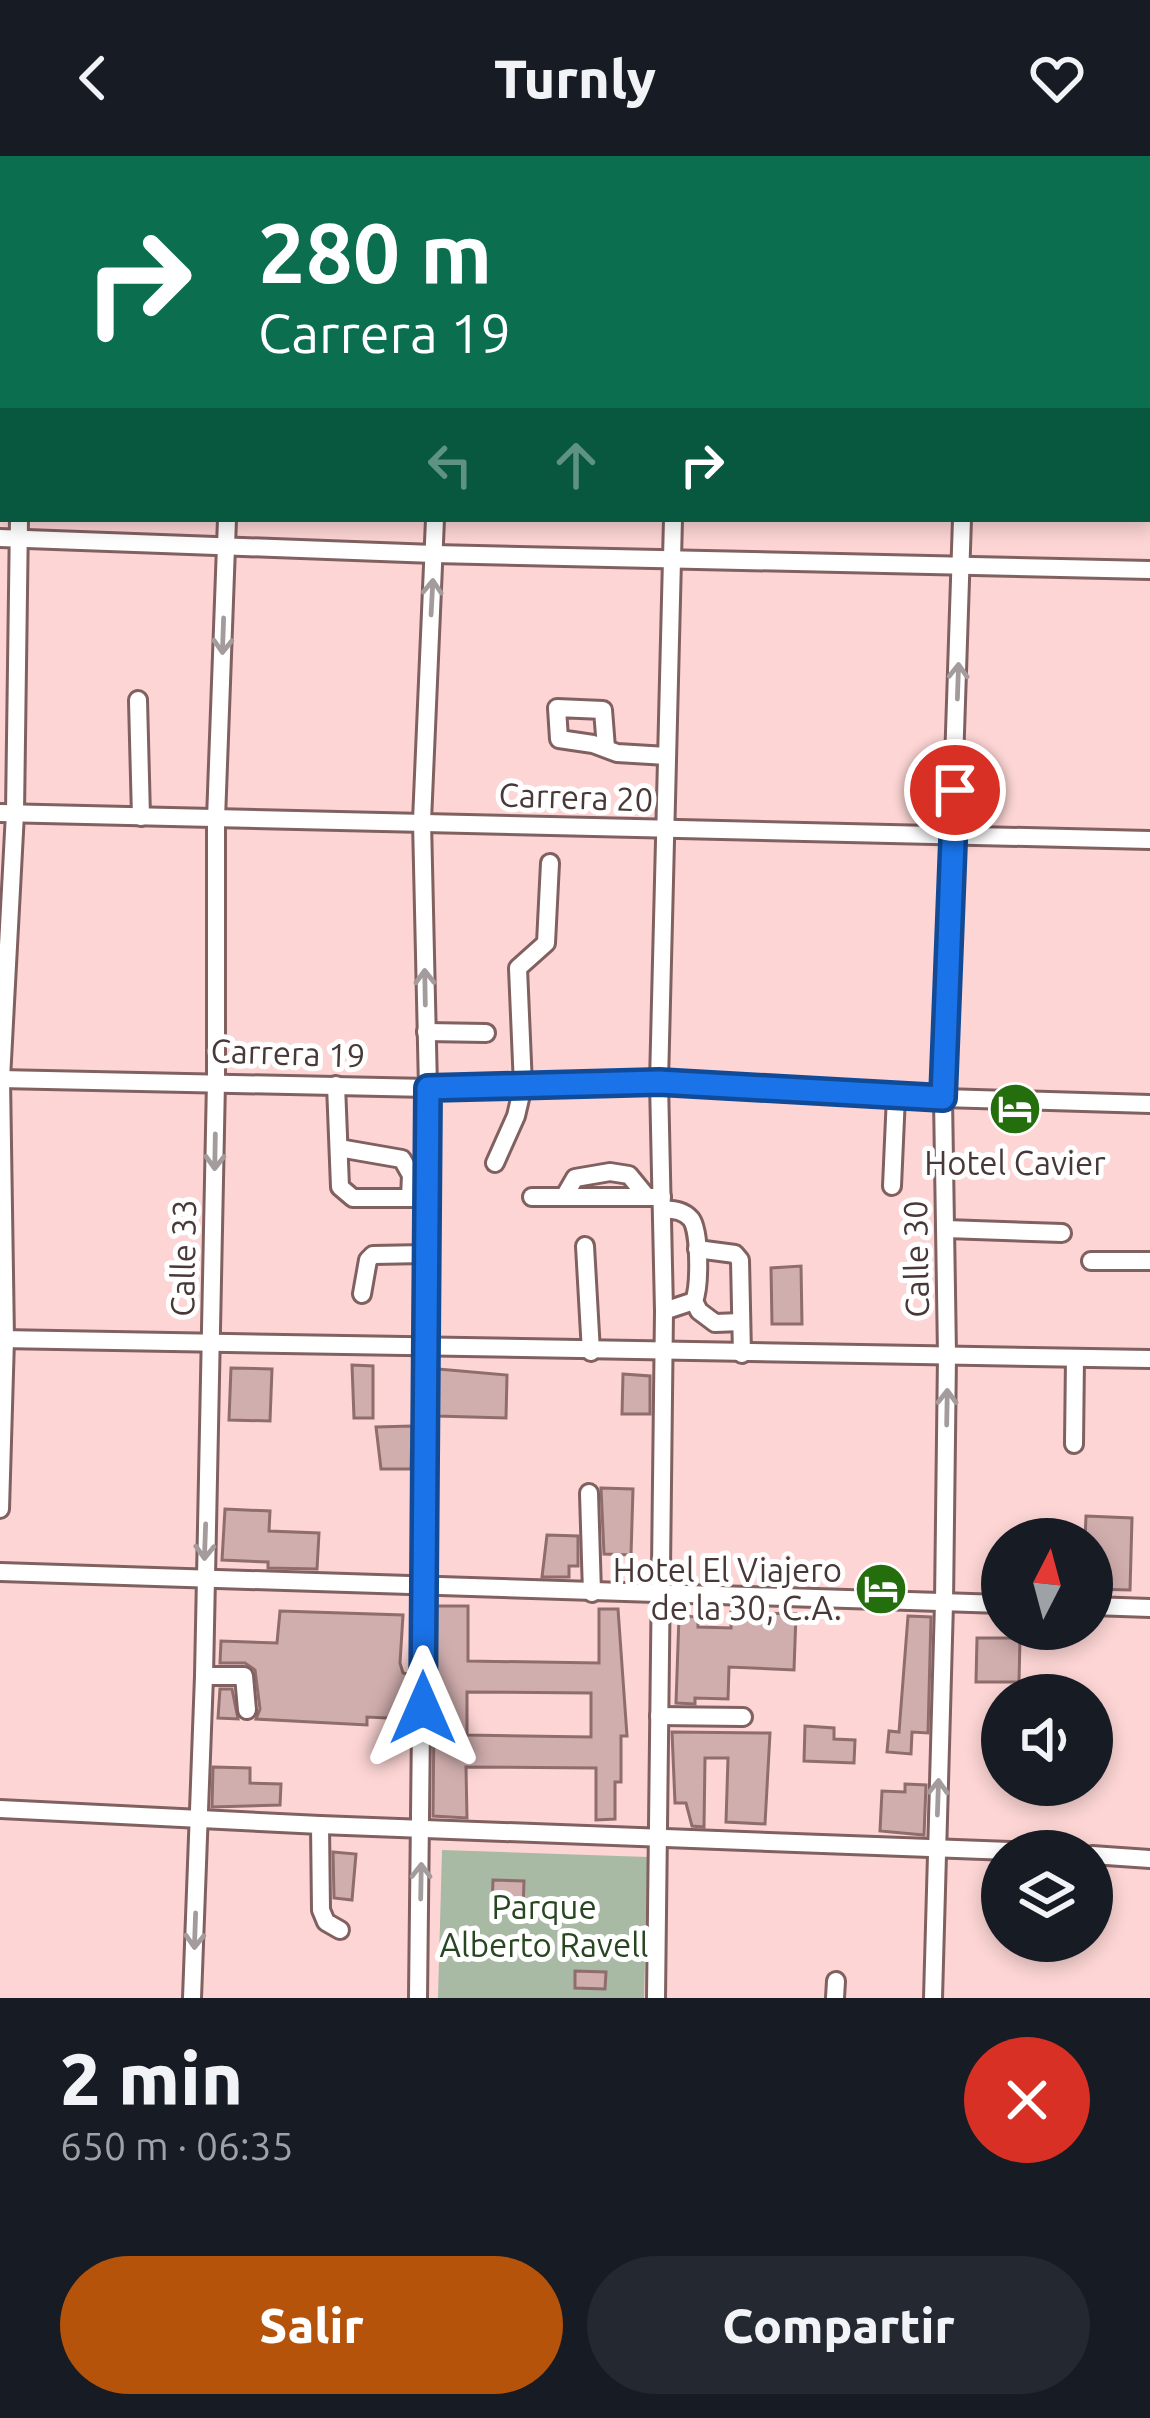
<!DOCTYPE html>
<html lang="es">
<meta charset="utf-8">
<style>
body{margin:0;font-family:Ubuntu,sans-serif;background:#242831;color:#f1f3f6;height:100vh;display:flex;flex-direction:column;font-size:45px;white-space:nowrap}
*{box-sizing:border-box;margin:0}
p{font-size:39px;color:#9ea1a6}
.icon{flex:none;width:66px;height:66px;fill:none;stroke:currentColor;stroke-width:2;stroke-linecap:round;stroke-linejoin:round}
.map{position:relative;height:1842px;overflow:hidden}
.drawer{display:flex;flex-direction:column;background:#171b24;flex:1}
.drawer>*{flex:none}
.guide{position:absolute;left:0px;top:0px;width:1152px;height:366px;box-shadow:0 6px 18px #0003;background:#0b6e4f;color:#fff;overflow:hidden}
.needle{width:78px;rotate:6deg}
.tools{position:absolute;left:981px;top:1362px;display:grid;gap:24px}
.tools a{display:grid;place-items:center;width:132px;height:132px;border-radius:50%;background:#171b24;box-shadow:0 6px 18px #0003;font-size:60px}
.pin{position:absolute;display:grid;place-items:center;width:102px;height:102px;color:#fff;margin:-51px;border:6px solid #fff;border-radius:50%;box-shadow:0 3px 12px #0007}
.me{position:absolute;width:132px;margin:-66px;rotate:0deg;stroke-linejoin:round;filter:drop-shadow(0 0 9px #0008)}
.turn{display:flex;align-items:center;gap:42px;height:252px;padding:0 60px;font-size:54px}
.turn .icon{width:156px;height:156px;stroke-width:2.5}
.turn b{display:block;font-size:84px;line-height:102px}
.lanes{display:flex;align-items:center;height:114px;padding:0 60px;background:#0003;justify-content:center;gap:60px;direction:ltr}
.lanes .off{opacity:.35}
.round{display:grid;place-items:center;flex:none;width:126px;height:126px;border-radius:63px;background:#242831}
.summary{display:flex;align-items:center;justify-content:space-between;height:204px;padding:0 60px}
h1{font-size:72px;font-weight:800;line-height:90px}
.action{display:flex;gap:24px;margin-top:auto;padding:24px 60px}
.action a{flex:1;height:138px;border-radius:72px;background:#b45309;color:#fff;font-size:48px;font-weight:800;line-height:138px;text-align:center}
.action a+a{background:#242831;color:#f1f3f6}
header{display:flex;justify-content:space-between;align-items:center;height:156px;padding:0 60px;background:#171b24;font-size:54px;font-weight:800}
.map>svg:first-child{display:block}
.green{fill:#a8baa4}
.building{fill:#d1aeae;stroke:#8f6d6d;stroke-width:3;fill-rule:evenodd}
.lines{fill:none;stroke-linecap:round;stroke-linejoin:round}
.minor-casing{stroke:#816060;stroke-width:22}
.minor{stroke:#fff;stroke-width:16}
.oneway{stroke:#a49c9c}
.route-casing{stroke:#114b97;stroke-width:30}
.route{stroke:#1a73e8;stroke-width:21}
.labels{text-anchor:middle;stroke-width:10;stroke-linejoin:round;paint-order:stroke}
.street-label{font-size:33px;fill:#483938;stroke:#fff}
.poi-label{font-size:33px;fill:#483938;stroke:#fff}
.park-label{font-size:33px;fill:#284620;stroke:#fff}
</style>
<header><svg class="icon" aria-label="back" viewBox="0 0 24 24"><path d="M15 5l-7 7 7 7"/></svg>Turnly<svg class="icon" aria-label="heart" viewBox="0 0 24 24"><path d="M12 20l-8-8c-3-5 5-10 8-4 3-6 11-1 8 4z"/></svg></header>
<div class="map">
<svg width="1150" height="1842" viewBox="0 0 1150 1842">
<rect width="100%" height="100%" fill="#fcd5d4"/>
<polygon class="green" points="442,1694 648,1701 644,1842 438,1842"/>
<g class="building">
<polygon points="801,1110 802,1168 772,1168 771,1112"/>
<polygon points="352,1209 373,1210 373,1262 354,1262"/>
<polygon points="231,1212 272,1213 270,1265 229,1264"/>
<polygon points="438,1213 507,1219 506,1262 437,1260"/>
<polygon points="623,1218 650,1220 650,1258 622,1258"/>
<polygon points="412,1270 411,1313 381,1313 376,1271"/>
<polygon points="601,1332 633,1333 631,1399 604,1398"/>
<polygon points="225,1353 270,1355 269,1375 319,1377 317,1413 268,1412 268,1406 222,1404"/>
<polygon points="1086,1360 1132,1362 1130,1434 1092,1433 1092,1383 1085,1383"/>
<polygon points="547,1379 578,1380 578,1410 569,1410 569,1421 542,1421"/>
<path d="M 435,1450 L 468,1450 L 468,1505 L 599,1507 L 599,1453 L 618,1453 L 627,1580 L 621,1580 L 621,1626 L 615,1626 L 615,1663 L 596,1664 L 596,1612 L 466,1611 L 467,1662 L 433,1660 ZM 467,1536 L 591,1537 L 591,1581 L 467,1579 Z"/>
<polygon points="280,1455 403,1459 400,1507 403,1517 408,1518 407,1563 367,1561 367,1569 256,1563 260,1553 255,1514 245,1507 220,1507 221,1485 277,1487"/>
<polygon points="731,1456 796,1458 794,1514 729,1511 728,1543 695,1542 695,1548 676,1547 679,1460 698,1461 698,1471 731,1472"/>
<polygon points="908,1460 931,1461 928,1577 912,1576 911,1598 887,1596 889,1575 899,1576"/>
<polygon points="977,1482 1020,1482 1019,1526 976,1526"/>
<polygon points="220,1533 232,1533 238,1563 218,1562"/>
<polygon points="805,1570 834,1572 834,1583 855,1584 854,1607 804,1605"/>
<polygon points="672,1576 770,1577 765,1668 726,1666 728,1602 705,1602 704,1671 692,1670 686,1647 675,1647"/>
<polygon points="213,1611 250,1612 250,1627 281,1628 280,1649 212,1651"/>
<polygon points="905,1628 926,1629 924,1679 880,1675 882,1635 905,1636"/>
<polygon points="333,1696 356,1698 352,1744 334,1742"/>
<polygon points="493,1724 524,1725 523,1754 492,1753"/>
<polygon points="575,1815 606,1816 605,1833 575,1832"/>
</g>
<g class="lines">
<g class="minor-casing">
<g id="minor">
<polyline points="435,0 435,3"/>
<polyline points="676,0 676,3"/>
<polyline points="28,3 28,0"/>
<polyline points="233,3 233,0"/>
<polyline points="968,3 968,0"/>
<polyline points="0,203 3,203"/>
<polyline points="1149,208 1150,208"/>
<polyline points="0,382 434,398 1150,414"/>
<polyline points="138,544 141,661"/>
<polyline points="606,592 603,554 557,552 559,583 593,588 617,597 667,600"/>
<polyline points="0,657 1150,684"/>
<polyline points="426,876 486,877"/>
<polyline points="0,923 428,932 659,926 943,942 1150,948"/>
<polyline points="336,929 340,1031 353,1042 426,1042"/>
<polyline points="339,992 402,1003 411,1019 410,1042"/>
<polyline points="495,1007 516,960 523,930 518,812 546,787 550,707"/>
<polyline points="892,1030 896,940"/>
<polyline points="532,1041 662,1041"/>
<polyline points="564,1041 575,1022 610,1016 629,1019 647,1041"/>
<path d="M 662,1053 C 674,1054 683,1054 691,1063 C 700,1075 700,1130 694,1145 L 664,1155"/>
<polyline points="946,1073 1062,1077"/>
<polyline points="585,1090 591,1196"/>
<polyline points="697,1093 735,1098 740,1104 742,1198"/>
<polyline points="1091,1105 1150,1105"/>
<polyline points="362,1138 368,1104 373,1099 425,1098"/>
<polyline points="694,1145 699,1155 715,1167 741,1166"/>
<polyline points="0,1183 1150,1203"/>
<polyline points="1074,1288 1075,1202"/>
<polyline points="589,1337 592,1437"/>
<polyline points="0,1353 5,1183 1,923 15,657 19,363"/>
<polyline points="0,1416 1002,1448"/>
<polyline points="1092,1450 1150,1452"/>
<polyline points="204,1520 244,1520 247,1554"/>
<polyline points="659,1560 743,1561"/>
<polyline points="0,1653 320,1669 1010,1695"/>
<polyline points="320,1669 321,1754 326,1766 340,1774"/>
<polyline points="1092,1699 1150,1703"/>
<polyline points="192,1842 204,1520 216,925 216,663 227,363"/>
<polyline points="418,1842 428,932 422,665 435,363"/>
<polyline points="656,1842 664,1155 659,926 673,363"/>
<polyline points="835,1842 836,1825"/>
<polyline points="933,1842 944,1447 947,1199 943,942 962,363"/>
</g>
</g>
<use href="#minor" class="minor"/>
</g>
<defs><path id="oneway-shaft" d="M-6 0H5M1.5-3L5.5 0L1.5 3" fill="none" stroke-width="1.6" stroke-linecap="round" stroke-linejoin="round" transform="scale(3)"/></defs>
<g class="oneway">
<use href="#oneway-shaft" transform="translate(432 441) rotate(-87)"/>
<use href="#oneway-shaft" transform="translate(223 480) rotate(92)"/>
<use href="#oneway-shaft" transform="translate(958 525) rotate(-88)"/>
<use href="#oneway-shaft" transform="translate(425 831) rotate(-91)"/>
<use href="#oneway-shaft" transform="translate(215 996) rotate(91)"/>
<use href="#oneway-shaft" transform="translate(947 1251) rotate(-89)"/>
<use href="#oneway-shaft" transform="translate(205 1386) rotate(92)"/>
<use href="#oneway-shaft" transform="translate(938 1641) rotate(-88)"/>
<use href="#oneway-shaft" transform="translate(421 1725) rotate(-89)"/>
<use href="#oneway-shaft" transform="translate(195 1775) rotate(92)"/>
</g>
<g class="lines">
<g class="route-casing">
<polyline id="route" points="423,1552 428,932 659,926 943,942 955,634"/>
</g>
<use href="#route" class="route"/>
</g>
<defs>
<g id="hotel-disc" transform="scale(2.7)"><circle r="9.5" fill="#256e0d" stroke="#fff"/><path d="M-6-4.5h1.5V1H6V5H4.5V3h-9V5H-6ZM-4 0a1.8 1.8 0 1 1 3.6 0ZM.5 0V-2.5h3Q6-2.5 6 0Z" fill="#fff"/></g>
</defs>
<g fill-rule="evenodd">
<use href="#hotel-disc" x="1015" y="953"/>
<use href="#hotel-disc" x="881" y="1433"/>
</g>
<g class="labels">
<g class="street-label">
<text transform="translate(576 641) rotate(2)" y="12">Carrera 20</text>
<text transform="translate(288 897) rotate(2)" y="12">Carrera 19</text>
<text transform="translate(183 1102) rotate(-89)" y="12">Calle 33</text>
<text transform="translate(916 1103) rotate(-91)" y="12">Calle 30</text>
</g>
<g class="poi-label">
<text x="1015" y="1019">Hotel Cavier</text>
<text x="842" y="1426" text-anchor="end">Hotel El Viajero<tspan x="842" dy="38">de la 30, C.A.</tspan></text>
</g>
<g class="park-label">
<text x="544" y="1763">Parque<tspan x="544" dy="38">Alberto Ravell</tspan></text>
</g>
</g>
</svg>
<div class="tools">
<a><svg class="needle" viewBox="-14 -14 28 28"><path d="M0-13l5 13h-10z" fill="#e53935"/><path d="M0 13l5-13h-10z" fill="#9ea1a6"/></svg></a>
<a><svg class="icon" aria-label="sound" viewBox="0 0 24 24"><path d="M4 9h4l5-4v14l-5-4H4zM17 9q2 3 0 6"/></svg></a>
<a><svg class="icon" aria-label="layers" viewBox="0 0 24 24"><path d="M12 4l9 5-9 5-9-5zM3 14l9 5 9-5"/></svg></a>
</div>
<div class="pin" style="left:955px;top:634px;background:#d93025"><svg class="icon" aria-label="arrive" viewBox="0 0 24 24"><path d="M6 21V4h12l-3 4 3 4H6"/></svg></div>
<svg class="me" style="left:423px;top:1552px" viewBox="-20 -20 40 40"><path d="M0-17L14 15 0 8-14 15z" fill="#1a73e8" stroke="#fff" stroke-width="4"/></svg>
<div class="guide">
<div class="turn"><svg class="icon" aria-label="right" viewBox="0 0 24 24"><path d="M7 20v-9h11M14 6l5 5-5 5"/></svg><div><b>280 m</b>Carrera 19</div></div>
<div class="lanes"><svg class="icon off" aria-label="left" viewBox="0 0 24 24"><path d="M17 20v-9H6M10 6l-5 5 5 5"/></svg><svg class="icon off" aria-label="ahead" viewBox="0 0 24 24"><path d="M12 20V5M6 11l6-6 6 6"/></svg><svg class="icon" aria-label="right" viewBox="0 0 24 24"><path d="M7 20v-9h11M14 6l5 5-5 5"/></svg></div>
</div>
</div>
<section class="drawer">
<div class="summary"><div><h1>2 min</h1><p>650 m · 06:35</p></div><a class="round" style="background:#d93025;color:#fff"><svg class="icon" aria-label="close" viewBox="0 0 24 24"><path d="M6 6l12 12M18 6L6 18"/></svg></a></div>
<div class="action"><a>Salir</a><a>Compartir</a></div>
</section>
